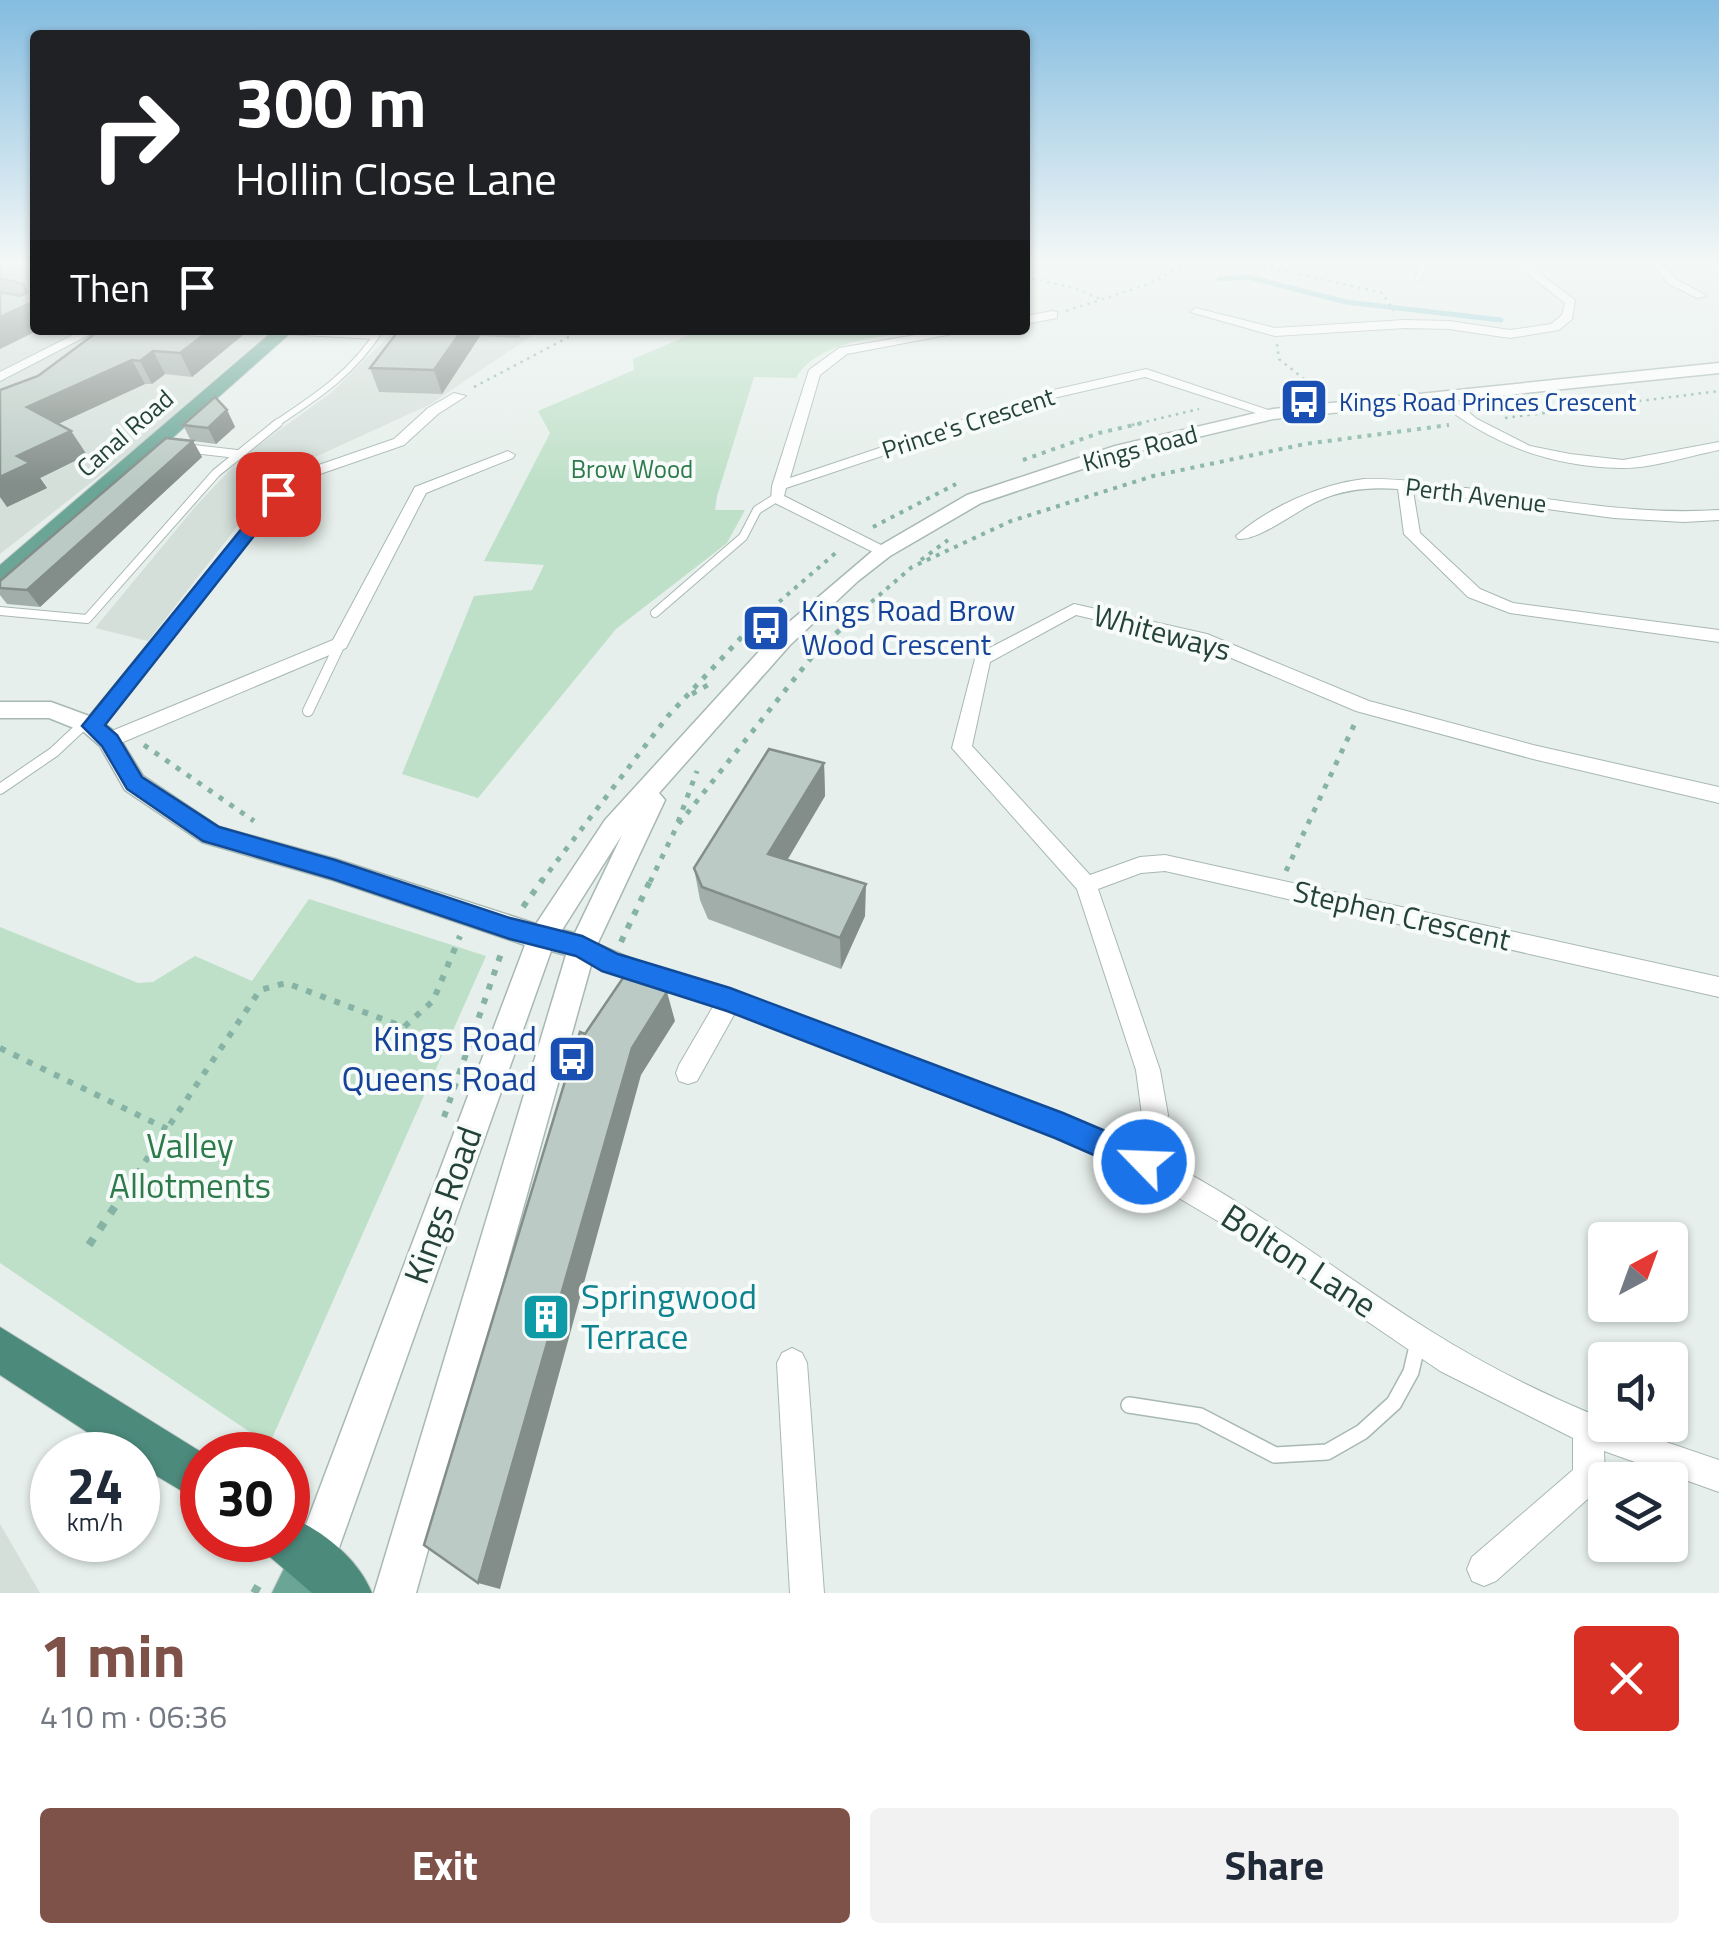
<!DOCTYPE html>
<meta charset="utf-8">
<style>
body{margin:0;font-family:"Titillium Web",sans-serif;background:#f2f2f3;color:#1f2937;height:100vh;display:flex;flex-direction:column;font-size:38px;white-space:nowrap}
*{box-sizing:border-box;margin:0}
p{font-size:32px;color:#747a83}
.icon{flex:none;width:55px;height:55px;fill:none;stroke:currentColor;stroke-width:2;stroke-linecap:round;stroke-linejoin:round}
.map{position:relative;height:1593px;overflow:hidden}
.sheet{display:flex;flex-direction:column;background:#fff;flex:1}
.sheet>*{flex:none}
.banner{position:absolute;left:30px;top:30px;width:1000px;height:305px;border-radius:10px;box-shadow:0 2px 8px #0004;background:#202124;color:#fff;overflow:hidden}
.needle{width:65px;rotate:41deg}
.buttons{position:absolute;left:1588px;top:1222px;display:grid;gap:20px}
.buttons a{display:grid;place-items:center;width:100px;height:100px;border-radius:10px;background:#fff;box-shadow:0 2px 8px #0004;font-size:50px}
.speed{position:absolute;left:30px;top:1432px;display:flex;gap:20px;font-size:50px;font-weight:700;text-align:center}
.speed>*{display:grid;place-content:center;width:130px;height:130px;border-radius:50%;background:#fff;box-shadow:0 2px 8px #0004;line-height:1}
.speed small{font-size:25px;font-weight:400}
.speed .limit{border:15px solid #d22;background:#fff;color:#111}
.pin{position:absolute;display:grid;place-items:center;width:85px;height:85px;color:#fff;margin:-42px;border-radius:20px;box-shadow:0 5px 15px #0006}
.me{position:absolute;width:110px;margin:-55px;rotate:294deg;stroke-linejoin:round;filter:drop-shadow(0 0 8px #0008)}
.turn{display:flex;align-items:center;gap:35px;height:210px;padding:0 40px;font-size:45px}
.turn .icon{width:130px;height:130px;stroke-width:2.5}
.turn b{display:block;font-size:70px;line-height:85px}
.then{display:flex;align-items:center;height:95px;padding:0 40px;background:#0003;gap:20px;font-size:38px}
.round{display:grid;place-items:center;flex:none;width:105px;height:105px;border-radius:10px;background:#f2f2f3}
.head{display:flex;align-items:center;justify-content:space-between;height:170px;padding:0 40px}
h1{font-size:60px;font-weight:700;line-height:75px;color:#7f5249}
.action{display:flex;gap:20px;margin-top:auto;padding:20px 40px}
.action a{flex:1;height:115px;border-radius:10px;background:#7f5249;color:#fff;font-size:40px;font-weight:700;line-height:115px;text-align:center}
.action a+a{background:#f2f2f3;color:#1f2937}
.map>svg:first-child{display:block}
.built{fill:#d4dfda}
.green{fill:#bfe0c8}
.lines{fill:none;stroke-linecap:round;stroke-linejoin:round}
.stream{stroke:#8ec9d4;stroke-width:5}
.service-far3-casing{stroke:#a8b8b2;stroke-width:8}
.service-far2-casing{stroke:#a8b8b2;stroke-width:10}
.service-far1-casing{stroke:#a8b8b2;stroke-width:12}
.service-casing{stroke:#a8b8b2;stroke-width:18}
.minor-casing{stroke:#a8b8b2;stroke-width:2}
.tertiary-casing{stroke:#a8b8b2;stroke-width:3}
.primary-casing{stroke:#c2cac8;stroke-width:2}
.trunk-casing{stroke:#c2cac8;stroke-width:2}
.path-far4{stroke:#86b3a5;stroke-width:2.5;stroke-dasharray:2.5 5;stroke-linecap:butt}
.path-far3{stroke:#86b3a5;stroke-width:4;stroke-dasharray:4 6;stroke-linecap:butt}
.path-far2{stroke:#86b3a5;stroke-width:5;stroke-dasharray:5 8;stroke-linecap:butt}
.path-far1{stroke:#86b3a5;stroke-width:6;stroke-dasharray:6 9;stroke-linecap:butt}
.path{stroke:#86b3a5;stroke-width:8;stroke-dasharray:8 11;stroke-linecap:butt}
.service-far3{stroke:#fff;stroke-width:6}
.service-far2{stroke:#fff;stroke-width:8}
.service-far1{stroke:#fff;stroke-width:10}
.service{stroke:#fff;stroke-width:15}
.minor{fill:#fff;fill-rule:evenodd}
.tertiary{fill:#fff;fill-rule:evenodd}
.primary{fill:#6aa596;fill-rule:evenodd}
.trunk{fill:#4c8a7c;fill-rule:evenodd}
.wall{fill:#a1aea9}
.shaded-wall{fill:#838d89}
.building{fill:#bbcac4;stroke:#838d89;stroke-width:2.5}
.route{fill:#1a73e8;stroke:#114b97;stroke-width:2.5}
.labels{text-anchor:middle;stroke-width:8;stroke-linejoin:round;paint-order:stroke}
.far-transit-label{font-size:25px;fill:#164399;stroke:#f7fbf9;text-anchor:start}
.far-street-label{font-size:25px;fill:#24423a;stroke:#f7fbf9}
.far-park-label{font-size:25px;fill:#2d7a4b;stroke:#f7fbf9}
.transit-label{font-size:30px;fill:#164399;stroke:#f7fbf9;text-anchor:start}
.street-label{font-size:30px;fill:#24423a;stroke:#f7fbf9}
.near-transit-label{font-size:35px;fill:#164399;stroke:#f7fbf9;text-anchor:end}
.near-park-label{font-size:35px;fill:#2d7a4b;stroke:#f7fbf9}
.near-street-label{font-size:35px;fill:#24423a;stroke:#f7fbf9}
.near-culture-label{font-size:35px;fill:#0d838f;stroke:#f7fbf9;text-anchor:start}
</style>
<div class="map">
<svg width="1719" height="1593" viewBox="0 0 1719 1593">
<rect width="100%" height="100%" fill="#e6efeb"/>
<g class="built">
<polygon points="0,261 35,330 271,330 134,449 0,554"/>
<polygon points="395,330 540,330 431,404 278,474 148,641 95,628 195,507 241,458 331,393"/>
<polygon points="0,1524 40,1593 0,1593"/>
</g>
<g class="green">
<path d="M 702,330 L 929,330 C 888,336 818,339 796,378 L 754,377 L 717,496 L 715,510 L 745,510 L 727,543 L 616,629 L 478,798 L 402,774 L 474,596 L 532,590 L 544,565 L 484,561 L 550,433 L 538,411 L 634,370 L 633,359 Z"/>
<polygon points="309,899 486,956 269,1445 0,1263 0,927 138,983 153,982 195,956 252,981"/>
</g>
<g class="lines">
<g class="stream">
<polyline points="1046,261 1069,263"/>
<polyline points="1219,279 1248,277 1346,302 1501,320"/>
</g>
<g class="service-far3-casing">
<g id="service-far3">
<polyline points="1418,278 1425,261"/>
<polyline points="285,331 376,336"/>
<path d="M 274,425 C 316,397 353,373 380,330"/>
</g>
</g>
<g class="service-far2-casing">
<g id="service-far2">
<polyline points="185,448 237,454"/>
<polyline points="0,611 87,619 216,473 278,423"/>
<polyline points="655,613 743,537 757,510 776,498"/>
</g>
</g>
<g class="service-far1-casing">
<g id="service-far1">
<polyline points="308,711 340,644"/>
<polyline points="0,789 54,752 85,723"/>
</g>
</g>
<g class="service-casing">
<polyline id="service" points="1129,1405 1200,1416 1275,1455 1327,1452 1362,1432 1394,1403 1411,1372 1418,1342"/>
</g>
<g class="minor-casing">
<g id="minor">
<polygon points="1511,261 1523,261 1575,300 1572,319 1559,330 1510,338 1449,329 1405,328 1275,336 1190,312 1196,308 1275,328 1405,320 1449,321 1510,330 1551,324 1562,315 1565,303"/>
<polygon points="1649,261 1660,261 1677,280 1707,296 1697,298 1669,284"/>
<polygon points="1053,311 1057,312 1057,318 1025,324 1025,316"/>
<polygon points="83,330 98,330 0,381 0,372"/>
<polygon points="945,330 973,330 847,354 820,375 790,478 1049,391 1146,369 1280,414 1268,417 1145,377 1058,397 786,488 784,496 889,549 889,555 883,557 771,501 772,486 809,370 839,348"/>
<polygon points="454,393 466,396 438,414 404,445 320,474 283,497 99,731 85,731 83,726 85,721 273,491 310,468 394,439 428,408"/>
<path d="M 1435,393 L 1445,393 L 1477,419 L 1530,446 L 1570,454 L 1623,460 L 1719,442 L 1719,450 C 1688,456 1651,469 1620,468 C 1548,466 1490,444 1435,399 Z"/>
<polygon points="508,451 515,455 513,458 426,493 346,648 116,745 102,745 99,740 102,735 333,640 415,487"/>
<path d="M 1364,479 C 1395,478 1426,483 1457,487 C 1545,497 1630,516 1719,510 L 1719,520 L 1684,522 L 1614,518 L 1413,491 L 1420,533 L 1480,589 L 1513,603 L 1719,630 L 1719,642 L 1510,613 L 1468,597 L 1404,534 L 1398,489 C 1370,487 1344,489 1318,501 C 1297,510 1259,541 1238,539 L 1236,536 C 1269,507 1321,484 1364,479 Z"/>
<path d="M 1074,604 L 1207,634 L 1369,701 L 1533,745 L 1719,787 L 1719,803 L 1533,759 L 1356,711 L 1196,643 L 1076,615 L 990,662 L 972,746 L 1090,875 L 1140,857 L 1165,855 L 1719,977 L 1719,997 L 1165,871 L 1141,873 L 1098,889 L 1160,1070 L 1168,1115 L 1158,1157 C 1254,1206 1338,1273 1429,1330 C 1483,1364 1540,1393 1599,1417 L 1605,1421 L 1605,1425 L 1616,1425 L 1719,1460 L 1719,1492 L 1604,1451 L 1605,1477 L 1600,1488 L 1496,1581 L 1484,1586 L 1472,1581 L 1467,1569 L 1472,1557 L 1573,1470 L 1573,1438 L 1440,1371 L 1238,1233 L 1133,1171 L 1040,1130 L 735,1013 L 697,1081 L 688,1084 L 679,1081 L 676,1073 L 679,1065 L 714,1005 L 629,978 L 574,954 L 571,947 L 574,940 L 582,937 L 638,961 L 730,990 L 820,1023 L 1044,1107 L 1135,1145 L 1142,1115 L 1136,1070 L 1077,889 L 952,748 L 976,655 Z"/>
<polygon points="792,1348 802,1353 807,1363 824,1593 790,1593 777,1363 782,1353"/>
</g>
</g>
<g class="tertiary-casing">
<path id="tertiary" d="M 1719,363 L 1719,373 L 1273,419 L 1127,454 L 981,503 L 890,556 L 858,581 L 790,645 L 659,793 L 665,800 L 596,947 L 416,1593 L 374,1593 L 566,955 L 551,951 L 335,1559 L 329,1574 L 314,1580 L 299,1574 L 293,1559 L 525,945 L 333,880 L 202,842 L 125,790 L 100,746 L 84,732 L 49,718 L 0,718 L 0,702 L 51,702 L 100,720 L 117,734 L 143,776 L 219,827 L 335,859 L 536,924 L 605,820 L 774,635 L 876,548 L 967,495 L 1115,446 L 1273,409 ZM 622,835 L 575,933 L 562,930 Z"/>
</g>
<g class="primary-casing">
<g id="primary">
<polygon points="274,330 294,330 9,583 0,586 0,565"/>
<polygon points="314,1534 331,1542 339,1559 323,1593 272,1593 297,1542"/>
</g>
</g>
<g class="trunk-casing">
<g id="trunk">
<polygon points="0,1327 206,1455 202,1455 202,1503 138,1465 138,1455 122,1455 0,1375"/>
<path d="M 288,1516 C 322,1530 358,1558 372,1593 L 312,1593 L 270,1557 L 263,1540 L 288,1540 Z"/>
</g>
</g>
<g class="path-far4">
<polyline points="1241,261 1382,293 1394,311"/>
<polyline points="1025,277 1074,288 1103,300"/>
<polyline points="1066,311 1146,285 1193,261"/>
<polyline points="1277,344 1279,359 1319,391"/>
<polyline points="474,387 582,330"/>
<polyline points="1505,418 1719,391"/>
<polyline points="1132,425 1199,409"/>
</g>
<g class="path-far3">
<polyline points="1023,460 1099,433 1142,423"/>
<polyline points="873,527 956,484"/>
<polyline points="921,560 948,540"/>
<polyline points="749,628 839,550"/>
<polyline points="841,628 912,567 1011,521 1153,476 1305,444 1449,425"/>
</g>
<g class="path-far2">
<polyline points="692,694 713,682"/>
<polyline points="144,745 254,821"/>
<polyline points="678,822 697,771"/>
<polyline points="1286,871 1355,723"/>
<polyline points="541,882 668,716 752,626"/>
<polyline points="650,882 677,826 815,653 844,626"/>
</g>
<g class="path-far1">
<polyline points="523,907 543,879"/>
<polyline points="621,942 651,879"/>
<polyline points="0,1048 167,1129"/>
<polyline points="444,1117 503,948"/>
<polyline points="120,1199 260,990 286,983 404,1027 433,1001 460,936"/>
</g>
<g class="path">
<polyline points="89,1245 122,1196"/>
<polyline points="254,1593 261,1581"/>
</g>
<use href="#service-far3" class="service-far3"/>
<use href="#service-far2" class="service-far2"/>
<use href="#service-far1" class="service-far1"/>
<use href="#service" class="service"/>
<use href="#minor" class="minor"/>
<use href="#tertiary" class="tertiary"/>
<use href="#primary" class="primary"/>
<use href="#trunk" class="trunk"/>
</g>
<g class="wall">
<polygon points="0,261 35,261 35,330 0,349"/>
<polygon points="100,330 249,330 192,377 165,374 152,384 145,384 58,424 71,431 87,455 40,478 47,488 7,507 38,376"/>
<polygon points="399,330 524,330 519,338 480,336 442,394 379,392 370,368"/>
<polygon points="227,410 235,427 216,444 193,441 202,457 40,607 7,604 0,595 0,581 191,441 183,425"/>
<polygon points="824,763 825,796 787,860 865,916 841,969 708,919 700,900 694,868"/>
</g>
<g class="shaded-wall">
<polygon points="35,301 35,330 39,330 0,349 0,317"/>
<polygon points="210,330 249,330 192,377 180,353"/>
<polygon points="462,330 479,330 480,336 442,394 434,370"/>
<polygon points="153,351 165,374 152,384 140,361"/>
<polygon points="132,360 145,384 43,431 27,407"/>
<polygon points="227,410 235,427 216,444 208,428"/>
<polygon points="71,431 87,455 40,478 47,488 7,507 0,497 0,477 17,456"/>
<polygon points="193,441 202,457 40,607 27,590"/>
<polygon points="824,763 825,796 772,886 768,854"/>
<polygon points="866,884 865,916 841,969 840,938"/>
<polygon points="667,992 675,1021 641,1075 500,1589 478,1583 632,1048"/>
</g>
<g class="building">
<polygon points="0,261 35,261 35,301 0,317 0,292 20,296 27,292 23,284 0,278"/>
<polygon points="100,330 210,330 180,353 153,351 140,361 132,360 27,407 71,431 17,456 30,463 0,477 0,390 38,376"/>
<polygon points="399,330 462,330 434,370 370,368"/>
<polygon points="215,397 227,410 208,428 183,425"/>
<polygon points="166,438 193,441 27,590 0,588 0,581"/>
<polygon points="769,749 824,763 768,854 866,884 840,938 702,887 694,868"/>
<polygon points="625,975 667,992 632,1048 478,1583 424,1545 580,1032 585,1034"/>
</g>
<linearGradient id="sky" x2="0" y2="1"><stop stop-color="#84bce0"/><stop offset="0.54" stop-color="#f4f8f6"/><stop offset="1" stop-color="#f4f8f6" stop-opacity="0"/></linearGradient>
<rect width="1719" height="484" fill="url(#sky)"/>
<polygon class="route" points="273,490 287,494 105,725 117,735 142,777 219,827 335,860 510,918 582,936 618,954 730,988 1063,1113 1155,1152 1159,1162 1155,1173 1144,1177 1055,1138 727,1011 602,971 576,956 510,939 333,879 203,841 127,789 102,746 82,726"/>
<defs>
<g id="bus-square" transform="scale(2.5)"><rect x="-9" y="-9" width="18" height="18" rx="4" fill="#1a4fb4" stroke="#f7fbf9"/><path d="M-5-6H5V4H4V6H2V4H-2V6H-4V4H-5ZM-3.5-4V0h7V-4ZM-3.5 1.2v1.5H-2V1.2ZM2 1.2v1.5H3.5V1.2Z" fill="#fff"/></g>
<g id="building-square" transform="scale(2.5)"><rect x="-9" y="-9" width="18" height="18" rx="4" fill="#0f9aa8" stroke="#f7fbf9"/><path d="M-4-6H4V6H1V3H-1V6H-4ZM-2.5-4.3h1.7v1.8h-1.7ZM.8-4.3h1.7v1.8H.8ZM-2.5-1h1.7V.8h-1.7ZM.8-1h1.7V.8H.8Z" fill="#fff"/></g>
</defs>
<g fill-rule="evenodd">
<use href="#bus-square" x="1304" y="402"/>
<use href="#bus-square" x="766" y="628"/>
<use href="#bus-square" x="572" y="1059"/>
<use href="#building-square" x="546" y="1317"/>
</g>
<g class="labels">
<g class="far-transit-label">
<text x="1339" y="411">Kings Road Princes Crescent</text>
</g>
<g class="far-street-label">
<text transform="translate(968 423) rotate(-18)" y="9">Prince's Crescent</text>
<text transform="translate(125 433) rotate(-41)" y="9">Canal Road</text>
<text transform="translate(1140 448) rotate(-15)" y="9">Kings Road</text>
<text transform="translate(1476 495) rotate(7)" y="9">Perth Avenue</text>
</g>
<g class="far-park-label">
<text x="632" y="478">Brow Wood</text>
</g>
<g class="transit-label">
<text x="801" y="621">Kings Road Brow<tspan x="801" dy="34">Wood Crescent</tspan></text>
</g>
<g class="street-label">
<text transform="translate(1162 633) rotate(15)" y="10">Whiteways</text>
<text transform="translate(1402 916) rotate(13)" y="10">Stephen Crescent</text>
</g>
<g class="near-transit-label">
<text x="537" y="1051">Kings Road<tspan x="537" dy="40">Queens Road</tspan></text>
</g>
<g class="near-park-label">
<text x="190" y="1158">Valley<tspan x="190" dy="40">Allotments</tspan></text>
</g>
<g class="near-street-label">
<text transform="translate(443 1205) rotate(-70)" y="12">Kings Road</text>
<text transform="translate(1299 1261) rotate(33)" y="12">Bolton Lane</text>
</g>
<g class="near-culture-label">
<text x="581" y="1309">Springwood<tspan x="581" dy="40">Terrace</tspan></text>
</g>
</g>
</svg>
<div class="buttons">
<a><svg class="needle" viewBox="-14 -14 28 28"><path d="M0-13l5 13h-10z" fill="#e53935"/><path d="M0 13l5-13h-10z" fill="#747a83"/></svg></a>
<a><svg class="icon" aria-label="sound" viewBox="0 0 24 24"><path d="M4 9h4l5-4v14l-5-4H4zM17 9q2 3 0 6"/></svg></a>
<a><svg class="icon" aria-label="layers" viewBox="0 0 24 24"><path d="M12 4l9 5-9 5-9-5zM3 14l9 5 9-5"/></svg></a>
</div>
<div class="speed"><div>24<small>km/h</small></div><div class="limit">30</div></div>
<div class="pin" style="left:278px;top:494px;background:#d93025"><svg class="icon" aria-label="arrive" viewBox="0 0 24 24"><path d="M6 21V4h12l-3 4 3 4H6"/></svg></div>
<svg class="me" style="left:1144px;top:1162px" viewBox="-20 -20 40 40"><circle r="17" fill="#1a73e8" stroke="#fff" stroke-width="3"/><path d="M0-11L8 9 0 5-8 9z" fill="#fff"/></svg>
<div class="banner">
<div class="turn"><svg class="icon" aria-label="right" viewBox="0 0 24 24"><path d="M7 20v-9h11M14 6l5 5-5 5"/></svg><div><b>300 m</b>Hollin Close Lane</div></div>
<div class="then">Then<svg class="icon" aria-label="arrive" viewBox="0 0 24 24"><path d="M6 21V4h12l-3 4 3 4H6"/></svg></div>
</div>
</div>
<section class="sheet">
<div class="head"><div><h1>1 min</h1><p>410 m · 06:36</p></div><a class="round" style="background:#d93025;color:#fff"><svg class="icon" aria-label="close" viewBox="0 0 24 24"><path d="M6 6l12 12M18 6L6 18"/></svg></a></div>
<div class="action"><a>Exit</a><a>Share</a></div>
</section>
